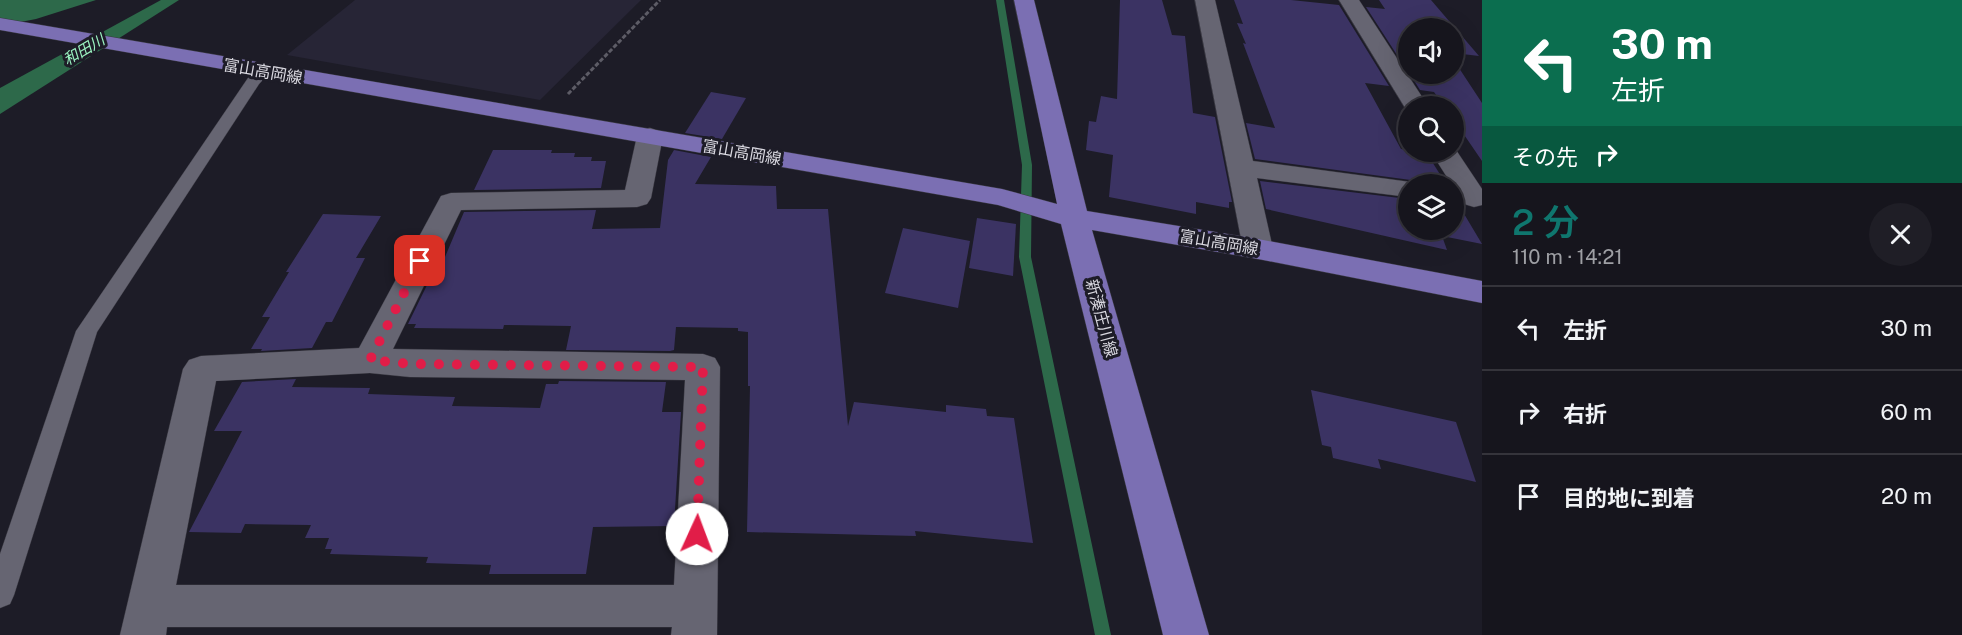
<!DOCTYPE html>
<html lang="ja">
<meta charset="utf-8">
<style>
body{margin:0;font-family:"Public Sans","Noto Sans JP",sans-serif;background:#1f1e26;color:#f1f3f6;height:100vh;display:flex;flex-direction:column;font-size:22px;white-space:nowrap}
*{box-sizing:border-box;margin:0}
p{font-size:20px;color:#9e9fa4}
.icon{flex:none;width:33px;height:33px;fill:none;stroke:currentColor;stroke-width:2;stroke-linecap:round;stroke-linejoin:round}
.map{position:relative;flex:1;overflow:hidden}
.side{display:flex;flex-direction:column;background:#16151d;width:480px}
.side>*{flex:none}
.top-card{background:#0b6e4f;color:#fff;overflow:hidden}
.tools{position:absolute;left:1398px;top:18px;display:grid;gap:12px}
.tools a{display:grid;place-items:center;width:66px;height:66px;border-radius:50%;background:#16151d;box-shadow:0 6px 24px #0002,0 0 0 2px #35343b;font-size:30px}
.pin{position:absolute;display:grid;place-items:center;width:51px;height:51px;color:#fff;margin:-26px;border-radius:12px;box-shadow:0 3px 9px #0006}
.me{position:absolute;width:66px;margin:-33px;rotate:2deg;stroke-linejoin:round;filter:drop-shadow(0 0 4px #0008)}
.turn{display:flex;align-items:center;gap:21px;height:126px;padding:0 30px;font-size:27px}
.turn .icon{width:78px;height:78px;stroke-width:2.5}
.turn b{display:block;font-size:42px;line-height:51px}
.then{display:flex;align-items:center;height:57px;padding:0 30px;background:#0003;gap:12px;font-size:22px}
.round{display:grid;place-items:center;flex:none;width:63px;height:63px;border-radius:32px;background:#1f1e26}
.head{display:flex;align-items:center;justify-content:space-between;height:102px;padding:0 30px}
h1{font-size:36px;font-weight:600;line-height:45px;color:#0f766e}
ul{padding:0;list-style:none}
li{display:flex;align-items:center;gap:18px;height:84px;padding:0 30px;border-top:2px solid #35343b}
li div{flex:1}
li b{display:block;font-size:22px}
li em{font-style:normal}
main{display:flex;flex:1;min-height:0}
.map>svg:first-child{display:block}
.built{fill:#272536}
.water{fill:#2d694a}
.lines{fill:none;stroke-linecap:round;stroke-linejoin:round}
.stream{fill:#2d694a;fill-rule:evenodd}
.building{fill:#3b3363}
.lane-casing{stroke:#3a3942;stroke-width:1}
.street-casing{stroke:#3a3942;stroke-width:1}
.primary-casing{stroke:#3a3942;stroke-width:1}
.path{stroke:#5d5c66;stroke-width:3;stroke-dasharray:4.5 2;stroke-linecap:butt}
.lane{fill:#666572;fill-rule:evenodd}
.street{fill:#666572;fill-rule:evenodd}
.primary{fill:#7b6fb3;fill-rule:evenodd}
.route{stroke:#e11d48;stroke-width:10;stroke-dasharray:0 18}
.labels{text-anchor:middle;stroke-width:6;stroke-linejoin:round;paint-order:stroke}
.far-water-label{font-size:15px;font-style:italic;fill:#9bf4c2;stroke:#1d1c27}
.street-label{font-size:16px;fill:#d8d7df;stroke:#1d1c27}
</style>
<main>
<div class="map">
<svg width="1482" height="635" viewBox="0 0 1482 635">
<rect width="100%" height="100%" fill="#1d1c27"/>
<polygon class="built" points="355,0 641,0 540,100 287,55"/>
<g class="water">
<polygon points="0,0 96,0 36,19 0,26"/>
<polygon points="161,0 179,0 0,114 0,88"/>
</g>
<g class="lines">
<polygon class="stream" points="996,0 1004,0 1032,165 1031,257 1111,635 1095,635 1019,257 1022,165"/>
</g>
<g class="building">
<polygon points="1120,0 1162,0 1172,35 1185,36 1193,113 1215,117 1232,202 1229,202 1229,208 1196,202 1196,214 1109,197 1113,155 1086,150 1089,121 1096,122 1101,96 1117,99"/>
<polygon points="1234,0 1291,0 1339,5 1389,86 1365,83 1401,149 1426,152 1446,184 1420,184 1418,181 1255,159 1246,123 1275,128 1243,43 1246,44 1237,23 1243,24"/>
<polygon points="1379,0 1431,0 1479,56 1454,53 1454,28 1408,28 1408,72 1366,7 1385,9"/>
<polygon points="1454,55 1463,66 1457,65 1482,103 1482,161 1454,120 1454,106 1444,106 1434,92 1420,90 1410,74 1454,74"/>
<polygon points="711,92 746,98 722,139 685,133"/>
<polygon points="493,150 552,150 551,153 575,153 574,157 592,157 591,161 606,161 601,188 474,190"/>
<polygon points="674,150 711,157 695,184 776,186 777,209 828,209 848,426 854,402 946,412 946,405 986,409 987,416 1014,418 1033,543 915,531 916,536 747,532 750,386 748,386 748,332 738,331 738,328 676,327 674,350 670,351 566,350 571,326 504,325 503,329 414,328 416,324 408,324 428,283 434,283 464,212 596,210 592,229 660,228 668,160"/>
<polygon points="1260,181 1408,199 1408,230 1454,230 1454,197 1482,244 1442,236 1447,250 1266,209"/>
<polygon points="323,214 381,216 356,258 365,258 332,322 326,322 312,348 261,351 262,349 251,349 270,317 262,317 289,272 286,272"/>
<polygon points="977,218 1016,224 1013,276 969,268"/>
<polygon points="903,228 970,241 958,308 885,293"/>
<polygon points="296,379 292,387 370,388 368,394 455,397 452,406 540,408 546,384 558,384 559,381 666,382 662,412 681,412 674,526 593,527 586,574 489,574 491,565 426,563 428,557 330,554 332,549 325,549 329,538 305,538 311,525 245,524 241,533 189,532 242,431 214,431 242,382"/>
<polygon points="1311,390 1456,422 1476,482 1378,459 1381,469 1333,458 1331,447 1322,445"/>
</g>
<g class="lines">
<g class="lane-casing">
<polygon id="lane" points="264,67 271,71 259,84 97,332 14,595 10,604 0,608 0,554 76,331 248,78"/>
</g>
<g class="street-casing">
<g id="street">
<polygon points="1195,0 1215,0 1253,161 1418,183 1408,184 1408,197 1257,178 1273,249 1269,256 1258,259 1247,256 1243,249"/>
<polygon points="1339,0 1359,0 1428,106 1408,106 1407,111"/>
<path d="M 650,128 L 659,131 L 663,136 L 651,198 L 647,204 L 637,207 L 461,210 L 393,349 L 703,354 L 715,358 L 720,367 L 717,635 L 671,635 L 672,627 L 167,627 L 166,635 L 120,635 L 183,369 L 189,360 L 201,356 L 359,348 L 441,196 L 451,193 L 625,190 L 637,136 L 641,131 ZM 370,373 L 410,377 L 685,380 L 674,585 L 176,585 L 216,381 Z"/>
<polygon points="1454,147 1482,189 1482,205 1474,207 1464,204 1431,152 1454,152"/>
</g>
</g>
<g class="primary-casing">
<polygon id="primary" points="1014,0 1034,0 1087,211 1258,239 1482,281 1482,303 1258,259 1092,230 1209,635 1163,635 1061,224 998,205 0,30 0,18 1002,189 1057,204"/>
</g>
<polyline class="path" points="568,94 660,0"/>
<use href="#lane" class="lane"/>
<use href="#street" class="street"/>
<use href="#primary" class="primary"/>
</g>
<g class="lines">
<polyline class="route" points="420,261 370,360 410,364 703,367 697,534"/>
</g>
<g class="labels">
<g class="far-water-label">
<text transform="translate(84 50) rotate(-31)" y="5">和田川</text>
</g>
<g class="street-label">
<text transform="translate(263 71) rotate(10)" y="6">富山高岡線</text>
<text transform="translate(742 152) rotate(10)" y="6">富山高岡線</text>
<text transform="translate(1219 242) rotate(10)" y="6">富山高岡線</text>
<text transform="translate(1102 318) rotate(75)" y="6">新湊庄川線</text>
</g>
</g>
</svg>
<div class="tools">
<a><svg class="icon" aria-label="sound" viewBox="0 0 24 24"><path d="M4 9h4l5-4v14l-5-4H4zM17 9q2 3 0 6"/></svg></a>
<a><svg class="icon" aria-label="search" viewBox="0 0 24 24"><circle cx="10" cy="10" r="6"/><path d="M15 15l6 6"/></svg></a>
<a><svg class="icon" aria-label="layers" viewBox="0 0 24 24"><path d="M12 4l9 5-9 5-9-5zM3 14l9 5 9-5"/></svg></a>
</div>
<div class="pin" style="left:420px;top:261px;background:#d93025"><svg class="icon" aria-label="arrive" viewBox="0 0 24 24"><path d="M6 21V4h12l-3 4 3 4H6"/></svg></div>
<svg class="me" style="left:697px;top:534px" viewBox="-20 -20 40 40"><circle r="19" fill="#fff"/><path d="M0-13L10 11 0 6-10 11z" fill="#e11d48"/></svg>
</div>
<section class="side">
<div class="top-card">
<div class="turn"><svg class="icon" aria-label="left" viewBox="0 0 24 24"><path d="M17 20v-9H6M10 6l-5 5 5 5"/></svg><div><b>30 m</b>左折</div></div>
<div class="then">その先<svg class="icon" aria-label="right" viewBox="0 0 24 24"><path d="M7 20v-9h11M14 6l5 5-5 5"/></svg></div>
</div>
<div class="head"><div><h1>2 分</h1><p>110 m · 14:21</p></div><a class="round"><svg class="icon" aria-label="close" viewBox="0 0 24 24"><path d="M6 6l12 12M18 6L6 18"/></svg></a></div>
<ul>
<li><svg class="icon" aria-label="left" viewBox="0 0 24 24"><path d="M17 20v-9H6M10 6l-5 5 5 5"/></svg><div><b>左折</b></div><em>30 m</em></li>
<li><svg class="icon" aria-label="right" viewBox="0 0 24 24"><path d="M7 20v-9h11M14 6l5 5-5 5"/></svg><div><b>右折</b></div><em>60 m</em></li>
<li><svg class="icon" aria-label="arrive" viewBox="0 0 24 24"><path d="M6 21V4h12l-3 4 3 4H6"/></svg><div><b>目的地に到着</b></div><em>20 m</em></li>
</ul>
</section>
</main>
